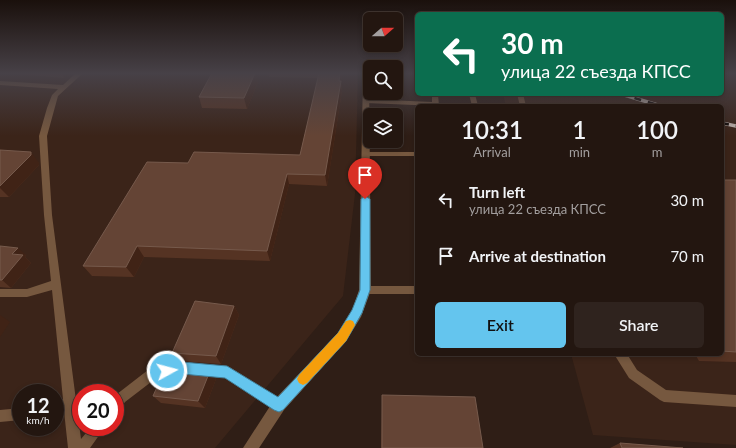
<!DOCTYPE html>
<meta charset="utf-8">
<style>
body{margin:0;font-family:Lato,sans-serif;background:#2f231e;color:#f1f3f6;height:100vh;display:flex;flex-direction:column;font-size:15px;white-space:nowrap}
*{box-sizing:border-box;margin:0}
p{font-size:13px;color:#a39f9f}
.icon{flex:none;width:22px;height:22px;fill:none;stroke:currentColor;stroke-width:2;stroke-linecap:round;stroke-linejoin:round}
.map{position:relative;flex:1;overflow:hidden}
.panel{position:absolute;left:415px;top:104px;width:309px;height:252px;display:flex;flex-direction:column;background:#231610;border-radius:6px;box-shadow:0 2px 6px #0003,0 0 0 1px #403530}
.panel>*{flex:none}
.top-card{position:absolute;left:415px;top:12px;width:309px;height:84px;border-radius:6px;box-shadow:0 2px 6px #0003,0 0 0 1px #403530;background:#0b6e4f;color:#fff;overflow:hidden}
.needle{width:26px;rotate:70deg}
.buttons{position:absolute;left:363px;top:12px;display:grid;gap:8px}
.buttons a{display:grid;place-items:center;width:40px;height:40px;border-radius:6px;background:#231610;box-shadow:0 2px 6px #0003,0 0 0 1px #403530;font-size:20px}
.speed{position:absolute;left:12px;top:384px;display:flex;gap:8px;font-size:20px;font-weight:700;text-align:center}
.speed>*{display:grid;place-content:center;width:52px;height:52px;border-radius:50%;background:#231610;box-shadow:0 2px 6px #0003,0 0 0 1px #403530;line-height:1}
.speed small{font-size:10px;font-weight:400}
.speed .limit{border:6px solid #d22;background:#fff;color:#111}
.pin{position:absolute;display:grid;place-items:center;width:34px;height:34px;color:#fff;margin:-41px -17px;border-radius:50% 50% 50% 0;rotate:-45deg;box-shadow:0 0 4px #0007}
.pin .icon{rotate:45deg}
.me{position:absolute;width:44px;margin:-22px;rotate:83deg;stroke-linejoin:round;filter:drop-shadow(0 0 3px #0008)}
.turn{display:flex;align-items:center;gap:14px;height:84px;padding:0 20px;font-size:18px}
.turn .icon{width:52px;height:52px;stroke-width:2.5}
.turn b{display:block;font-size:28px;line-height:34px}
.eta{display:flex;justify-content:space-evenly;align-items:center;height:68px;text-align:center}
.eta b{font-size:24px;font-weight:600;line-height:28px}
.action{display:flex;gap:8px;margin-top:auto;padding:8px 20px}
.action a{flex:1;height:46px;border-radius:6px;background:#64c5ee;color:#111;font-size:16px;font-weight:600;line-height:46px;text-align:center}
.action a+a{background:#2f231e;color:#f1f3f6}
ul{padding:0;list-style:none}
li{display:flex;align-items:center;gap:12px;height:56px;padding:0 20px}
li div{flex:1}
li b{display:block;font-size:15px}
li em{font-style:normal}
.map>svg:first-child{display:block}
.built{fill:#3b2419;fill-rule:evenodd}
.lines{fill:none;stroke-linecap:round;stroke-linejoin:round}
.lane{fill:#76583f;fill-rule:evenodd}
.street{fill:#76583f;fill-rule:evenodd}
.rail-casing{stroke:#c2b6b0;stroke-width:3.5}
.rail{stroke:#120a07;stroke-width:2.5;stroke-dasharray:7;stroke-linecap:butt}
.wall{fill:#553323}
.shaded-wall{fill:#402316}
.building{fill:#644435;stroke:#765a4c}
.route{fill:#64c5ee;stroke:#41809b}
.slow{fill:#f59e0b}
</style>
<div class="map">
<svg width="736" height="448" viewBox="0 0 736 448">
<rect width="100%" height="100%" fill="#2f1e16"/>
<g class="built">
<path d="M 0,73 L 358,73 L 355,194 L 343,296 L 215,448 L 0,448 ZM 21,393 L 55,393 L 55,427 L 21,427 ZM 81,393 L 115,393 L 115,427 L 81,427 Z"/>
<polygon points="722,73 736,73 736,445 593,435 571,354 722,354 722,106 506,106 503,94 722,94"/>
</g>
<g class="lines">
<g class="lane">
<polygon points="76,73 83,73 58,96 47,136 52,215 81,439 91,427 105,427 90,448 68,448 64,411 55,413 55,401 63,399 52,290 27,297 0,297 0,289 27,289 51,281 44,215 39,136 47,108 52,95 58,89 0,85 0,81 63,85"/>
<polygon points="432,94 438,94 439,106 366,103 363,101 366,99 432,102"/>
<polygon points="469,94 475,94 478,106 472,106"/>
<polygon points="517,94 523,94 526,106 520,106"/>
<rect x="363" y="152" width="54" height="4"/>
<polygon points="365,286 417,286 417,294 365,294 361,293 360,290 361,287"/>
<polygon points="614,354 627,354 637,370 666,390 736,395 736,407 664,402 660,400 629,378"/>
<polygon points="182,362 227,366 231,368 283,401 285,405 283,409 279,411 275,409 225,378 182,374 155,379 125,402 119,411 115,413 115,396 117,394 148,370"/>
<polygon points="21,408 21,420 0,422 0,410"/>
</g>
<polygon class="street" points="363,73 369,73 371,290 361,317 346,341 284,410 259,448 243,448 274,400 338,333 352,311 359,290"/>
<g class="rail-casing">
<g id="rail">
<polyline points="621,94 661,106"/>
<polyline points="722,123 736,126"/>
</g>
</g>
<use href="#rail" class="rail"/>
</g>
<g class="wall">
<polygon points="3,73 70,73 64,78"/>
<polygon points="268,73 343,73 341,82 342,91 327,186 289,184 270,261 144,257 134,277 92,276 83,266 188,163 300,155 318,78 269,77"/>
<polygon points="258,82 247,109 202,108 199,97"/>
<polygon points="0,150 39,163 39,165 9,197 0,197"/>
<polygon points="722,180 736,180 736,362 699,361 695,354 722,354"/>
<polygon points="0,246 26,255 25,257 31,263 11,288 0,287"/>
<polygon points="234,306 239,315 221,364 180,361 172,353"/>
<polygon points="210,371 216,379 205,408 161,403 153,396"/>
<polygon points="382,395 483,448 381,448 382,405"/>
<polygon points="620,443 683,448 610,448"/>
</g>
<g class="shaded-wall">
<polygon points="62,73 70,73 64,78"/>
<polygon points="255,73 256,73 258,82 247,109 244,98"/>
<polygon points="340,73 343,73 341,82 342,91 327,186 325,175"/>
<polygon points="31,152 39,163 39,165 9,197 0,188 0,186"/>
<polygon points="287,174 289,184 270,261 267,251"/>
<polygon points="137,246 144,257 134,277 126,267"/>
<polygon points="18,248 26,255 25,257 31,263 11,288 2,280 12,254"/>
<polygon points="234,306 239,315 221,364 216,356"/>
<polygon points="0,315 10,322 0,337"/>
<polygon points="210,371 216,379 205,408 198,401"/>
</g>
<g class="building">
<polygon points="212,73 255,73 244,98 199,97"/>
<polygon points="319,73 340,73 339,81 341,81 325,175 287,174 267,251 137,246 126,267 83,266 147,162 188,163 194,152 300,155"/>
<polygon points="0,150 31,152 31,155 0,186"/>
<polygon points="722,180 736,180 736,352 722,351"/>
<polygon points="0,246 18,248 12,254 23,255 2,280 0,280"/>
<polygon points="195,301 234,306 216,356 172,353"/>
<polygon points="174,367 210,371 198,401 153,396 165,369"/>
<polygon points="382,395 475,397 483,448 382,448"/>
<polygon points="620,443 683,448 622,448"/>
</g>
<linearGradient id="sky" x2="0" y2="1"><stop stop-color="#1a100c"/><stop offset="0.54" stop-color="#474147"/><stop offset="1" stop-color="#474147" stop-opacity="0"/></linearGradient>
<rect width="736" height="136" fill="url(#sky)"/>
<polygon class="route" points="365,196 370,199 370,290 362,313 346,341 283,410 279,412 274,410 225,378 182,374 167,377 163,375 161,371 163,367 182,362 227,366 278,397 338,333 352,310 360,290 361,199"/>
<polygon class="slow" points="350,320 353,321 355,325 346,341 307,383 303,385 299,383 297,379 299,375 338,333 346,321"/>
</svg>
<div class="buttons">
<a><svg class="needle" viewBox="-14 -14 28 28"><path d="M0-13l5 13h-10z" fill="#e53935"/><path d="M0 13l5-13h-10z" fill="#a39f9f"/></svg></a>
<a><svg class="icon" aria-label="search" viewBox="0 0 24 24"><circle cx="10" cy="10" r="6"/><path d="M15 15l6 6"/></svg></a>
<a><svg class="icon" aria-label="layers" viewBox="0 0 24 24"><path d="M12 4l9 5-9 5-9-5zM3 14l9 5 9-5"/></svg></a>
</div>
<div class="speed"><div>12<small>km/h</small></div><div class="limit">20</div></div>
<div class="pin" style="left:365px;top:199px;background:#d93025"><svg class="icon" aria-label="arrive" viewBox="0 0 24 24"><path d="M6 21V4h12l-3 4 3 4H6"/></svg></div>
<svg class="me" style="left:167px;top:371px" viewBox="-20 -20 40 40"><circle r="17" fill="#64c5ee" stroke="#fff" stroke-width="3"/><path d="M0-11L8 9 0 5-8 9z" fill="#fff"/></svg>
<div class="top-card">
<div class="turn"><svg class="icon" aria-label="left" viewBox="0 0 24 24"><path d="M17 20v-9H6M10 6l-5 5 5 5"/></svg><div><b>30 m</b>улица 22 съезда КПСС</div></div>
</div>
<section class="panel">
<div class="eta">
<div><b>10:31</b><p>Arrival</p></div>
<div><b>1</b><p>min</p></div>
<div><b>100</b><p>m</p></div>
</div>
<ul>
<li><svg class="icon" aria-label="left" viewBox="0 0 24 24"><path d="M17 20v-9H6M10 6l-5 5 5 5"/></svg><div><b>Turn left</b><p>улица 22 съезда КПСС</p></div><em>30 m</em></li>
<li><svg class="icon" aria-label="arrive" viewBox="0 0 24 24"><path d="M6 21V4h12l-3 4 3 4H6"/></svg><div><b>Arrive at destination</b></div><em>70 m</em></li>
</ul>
<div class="action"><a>Exit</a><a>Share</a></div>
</section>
</div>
